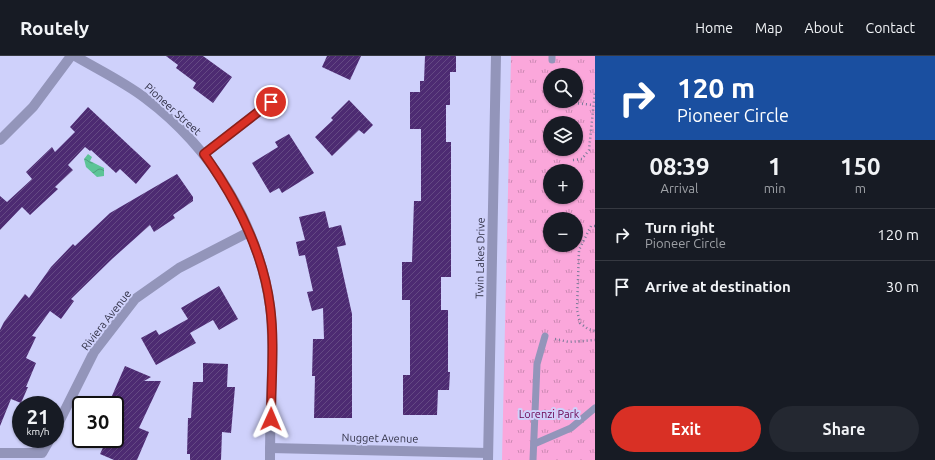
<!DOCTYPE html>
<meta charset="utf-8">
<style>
body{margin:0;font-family:Ubuntu,sans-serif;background:#242831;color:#f1f3f6;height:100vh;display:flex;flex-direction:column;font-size:15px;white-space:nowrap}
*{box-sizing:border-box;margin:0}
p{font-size:13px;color:#9ea1a6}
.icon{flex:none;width:22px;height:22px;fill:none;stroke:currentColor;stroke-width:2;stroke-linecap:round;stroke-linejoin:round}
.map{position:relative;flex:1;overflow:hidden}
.sheet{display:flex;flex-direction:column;background:#171b24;width:340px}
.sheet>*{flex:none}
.guide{background:#1a4fa0;color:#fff;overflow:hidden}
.tools{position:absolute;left:543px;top:12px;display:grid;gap:8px}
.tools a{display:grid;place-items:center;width:40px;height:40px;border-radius:50%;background:#171b24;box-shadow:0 1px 3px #0004;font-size:20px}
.speed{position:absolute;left:12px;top:340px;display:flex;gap:8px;font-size:20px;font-weight:700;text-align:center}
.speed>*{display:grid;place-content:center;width:52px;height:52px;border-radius:50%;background:#171b24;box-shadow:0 1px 3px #0004;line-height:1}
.speed small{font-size:10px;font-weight:400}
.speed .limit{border:2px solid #111;border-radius:6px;background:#fff;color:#111}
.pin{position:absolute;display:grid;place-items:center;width:34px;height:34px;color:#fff;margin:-17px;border:2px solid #fff;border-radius:50%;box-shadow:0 1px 4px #0007}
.me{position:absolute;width:44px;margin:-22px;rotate:1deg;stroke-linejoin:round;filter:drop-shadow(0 0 3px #0008)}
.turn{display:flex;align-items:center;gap:14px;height:84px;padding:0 16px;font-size:18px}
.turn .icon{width:52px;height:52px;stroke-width:2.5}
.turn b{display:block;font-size:28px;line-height:34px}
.eta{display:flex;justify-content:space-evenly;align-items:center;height:68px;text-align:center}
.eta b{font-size:24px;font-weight:600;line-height:28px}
.action{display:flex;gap:8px;margin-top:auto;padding:8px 16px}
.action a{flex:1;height:46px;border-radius:24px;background:#d93025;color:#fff;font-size:16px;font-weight:600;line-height:46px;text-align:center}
.action a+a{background:#242831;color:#f1f3f6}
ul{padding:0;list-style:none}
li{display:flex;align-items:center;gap:12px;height:52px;padding:0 16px;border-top:1px solid #363941}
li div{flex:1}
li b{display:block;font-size:15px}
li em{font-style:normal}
header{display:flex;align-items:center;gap:24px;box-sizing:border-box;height:56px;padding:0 20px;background:#171b24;border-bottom:1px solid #363941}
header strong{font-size:19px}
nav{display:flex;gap:22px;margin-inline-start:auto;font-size:14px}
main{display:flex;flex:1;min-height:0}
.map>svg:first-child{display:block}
.grass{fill:url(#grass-tufts);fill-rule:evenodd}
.water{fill:url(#water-waves)}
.building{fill:url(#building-hatch)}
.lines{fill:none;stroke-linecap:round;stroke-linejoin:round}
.path{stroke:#797a99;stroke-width:2.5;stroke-dasharray:1 3;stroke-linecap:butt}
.service{stroke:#9395ba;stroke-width:7}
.minor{stroke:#9395ba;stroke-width:10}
.tertiary{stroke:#9395ba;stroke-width:10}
.route-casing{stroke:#8d1f18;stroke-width:10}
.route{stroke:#d93025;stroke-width:7}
.labels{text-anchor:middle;stroke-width:4;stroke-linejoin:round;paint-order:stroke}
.street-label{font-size:11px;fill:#313146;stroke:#cfd1fb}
.park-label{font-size:11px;fill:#6a0350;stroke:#cfd1fb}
</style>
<header>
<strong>Routely</strong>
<nav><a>Home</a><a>Map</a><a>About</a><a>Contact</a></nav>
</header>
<main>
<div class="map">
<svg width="595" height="404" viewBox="0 0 595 404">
<defs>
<pattern id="grass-tufts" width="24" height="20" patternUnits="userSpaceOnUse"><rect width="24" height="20" fill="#fba7db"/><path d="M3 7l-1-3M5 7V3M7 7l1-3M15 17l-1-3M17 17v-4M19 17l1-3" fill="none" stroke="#cc89b3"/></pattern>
<pattern id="water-waves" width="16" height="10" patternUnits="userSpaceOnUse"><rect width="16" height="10" fill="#5cc497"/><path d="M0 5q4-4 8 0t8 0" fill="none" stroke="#4da07d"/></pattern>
<pattern id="building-hatch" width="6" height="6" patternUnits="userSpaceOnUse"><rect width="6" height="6" fill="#4d2b72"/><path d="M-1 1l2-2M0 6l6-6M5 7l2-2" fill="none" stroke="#644983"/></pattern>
</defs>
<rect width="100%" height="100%" fill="#cfd1fb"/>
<path class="grass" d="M 511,0 L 595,0 L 595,404 L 502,404 ZM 550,19 L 576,19 L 576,45 L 550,45 ZM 550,67 L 576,67 L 576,93 L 550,93 ZM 550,115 L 576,115 L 576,141 L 550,141 ZM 550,163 L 576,163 L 576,189 L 550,189 Z"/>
<polygon class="water" points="88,98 92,101 90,105 104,112 104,120 97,121 86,111 84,103"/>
<g class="building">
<polygon points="166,0 203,0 232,21 213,47 193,32 196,27 176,12 178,9"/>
<polygon points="327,0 361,0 350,24 322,11"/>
<polygon points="425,0 456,0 456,16 450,16 450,49 446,49 446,86 451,86 451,221 441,221 441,254 448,254 448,316 450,316 449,334 438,334 437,359 403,359 403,319 410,319 410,244 402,244 402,206 412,206 414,145 421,145 421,73 410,73 410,36 420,36 420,25 424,25"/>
<polygon points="349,44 373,69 364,78 359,74 332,100 315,81 333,64 331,62"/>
<polygon points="88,51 151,110 136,128 120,113 116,117 91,94 90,95 85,91 68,109 73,114 55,131 58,133 30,159 22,151 0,174 0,140 7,146 32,123 26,116 52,91 55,96 75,76 70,71"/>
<polygon points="289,78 314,117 282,137 279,132 270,137 252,107 278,91 275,86"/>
<polygon points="177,118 193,141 193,145 173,159 175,162 154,176 150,169 112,203 71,243 74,245 61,263 50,255 32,280 36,281 26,302 36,307 26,331 28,331 21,347 11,343 0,370 0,274 4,266 25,238 29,242 51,211 73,188 75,190 110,157"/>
<polygon points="325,155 329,172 341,169 346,189 337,191 352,258 352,362 314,362 315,320 312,320 313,283 324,283 323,252 312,255 307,236 313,235 305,199 299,200 296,186 305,184 299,161"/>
<polygon points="219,230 238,263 219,274 213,264 190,277 196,287 156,309 141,282 156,274 159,279 188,263 181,252"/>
<polygon points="203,307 228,308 227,331 235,331 231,377 222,376 221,404 190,404 190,398 187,398 188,362 191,362 193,326 203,326"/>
<polygon points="125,310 151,321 144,325 161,325 139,372 149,376 137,404 114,404 100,398 107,383 115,383 115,349 108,349"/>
</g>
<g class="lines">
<g class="path">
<polyline points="574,47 593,49"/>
<polyline points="573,104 582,103 589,94 595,35"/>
<polyline points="595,170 591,170 579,194 577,254 580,267 588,273 595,275"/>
<polyline points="555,283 569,286 595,284"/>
</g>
<g class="service">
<polyline points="552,4 552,0"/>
<polyline points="534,388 571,372 595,352"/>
<polyline points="533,404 537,308 545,280"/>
</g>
<g class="minor">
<path d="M 75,0 C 99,14 124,26 145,42 C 212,92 258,168 270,250 C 273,271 272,292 272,313 C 271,343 270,374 270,404"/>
<polyline points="0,84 33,51 71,0"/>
<polyline points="204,98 271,46"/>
<polyline points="55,374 94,296 135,243 179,212 249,176"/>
<polyline points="270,392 488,397"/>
<polyline points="0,397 42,397 50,383"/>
</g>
<polyline class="tertiary" points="488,404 496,0"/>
</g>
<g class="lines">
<g class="route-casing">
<path id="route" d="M 271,363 C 271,326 275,287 270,250 C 263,195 236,143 204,98 L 271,46"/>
</g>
<use href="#route" class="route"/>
</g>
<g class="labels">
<g class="street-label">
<text transform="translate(173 53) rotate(42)" y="4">Pioneer Street</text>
<text transform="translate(480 202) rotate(-89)" y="4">Twin Lakes Drive</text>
<text transform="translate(106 264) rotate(-52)" y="4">Riviera Avenue</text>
<text transform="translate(380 382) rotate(1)" y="4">Nugget Avenue</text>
</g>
<g class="park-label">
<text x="549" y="362">Lorenzi Park</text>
</g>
</g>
</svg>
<div class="tools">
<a><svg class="icon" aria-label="search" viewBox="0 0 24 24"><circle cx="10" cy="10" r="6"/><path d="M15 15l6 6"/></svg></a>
<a><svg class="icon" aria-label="layers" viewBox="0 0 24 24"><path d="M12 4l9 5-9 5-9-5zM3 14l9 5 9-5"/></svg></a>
<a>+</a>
<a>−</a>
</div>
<div class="speed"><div>21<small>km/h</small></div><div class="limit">30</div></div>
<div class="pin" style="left:271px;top:46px;background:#d93025"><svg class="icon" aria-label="arrive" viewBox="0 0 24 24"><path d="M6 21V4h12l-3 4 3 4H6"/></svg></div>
<svg class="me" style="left:271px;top:363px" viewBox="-20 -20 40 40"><path d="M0-17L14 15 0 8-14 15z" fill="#d93025" stroke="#fff" stroke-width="4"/></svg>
</div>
<section class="sheet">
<div class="guide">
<div class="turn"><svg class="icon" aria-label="right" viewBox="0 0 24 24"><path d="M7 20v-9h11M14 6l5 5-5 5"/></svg><div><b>120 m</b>Pioneer Circle</div></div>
</div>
<div class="eta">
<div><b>08:39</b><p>Arrival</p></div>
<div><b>1</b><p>min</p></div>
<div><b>150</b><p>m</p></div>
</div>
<ul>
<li><svg class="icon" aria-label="right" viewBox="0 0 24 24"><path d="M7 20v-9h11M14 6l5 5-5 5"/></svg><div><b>Turn right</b><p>Pioneer Circle</p></div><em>120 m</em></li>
<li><svg class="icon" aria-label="arrive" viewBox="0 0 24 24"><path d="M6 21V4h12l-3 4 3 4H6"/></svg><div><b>Arrive at destination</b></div><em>30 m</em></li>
</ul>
<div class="action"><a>Exit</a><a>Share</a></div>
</section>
</main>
